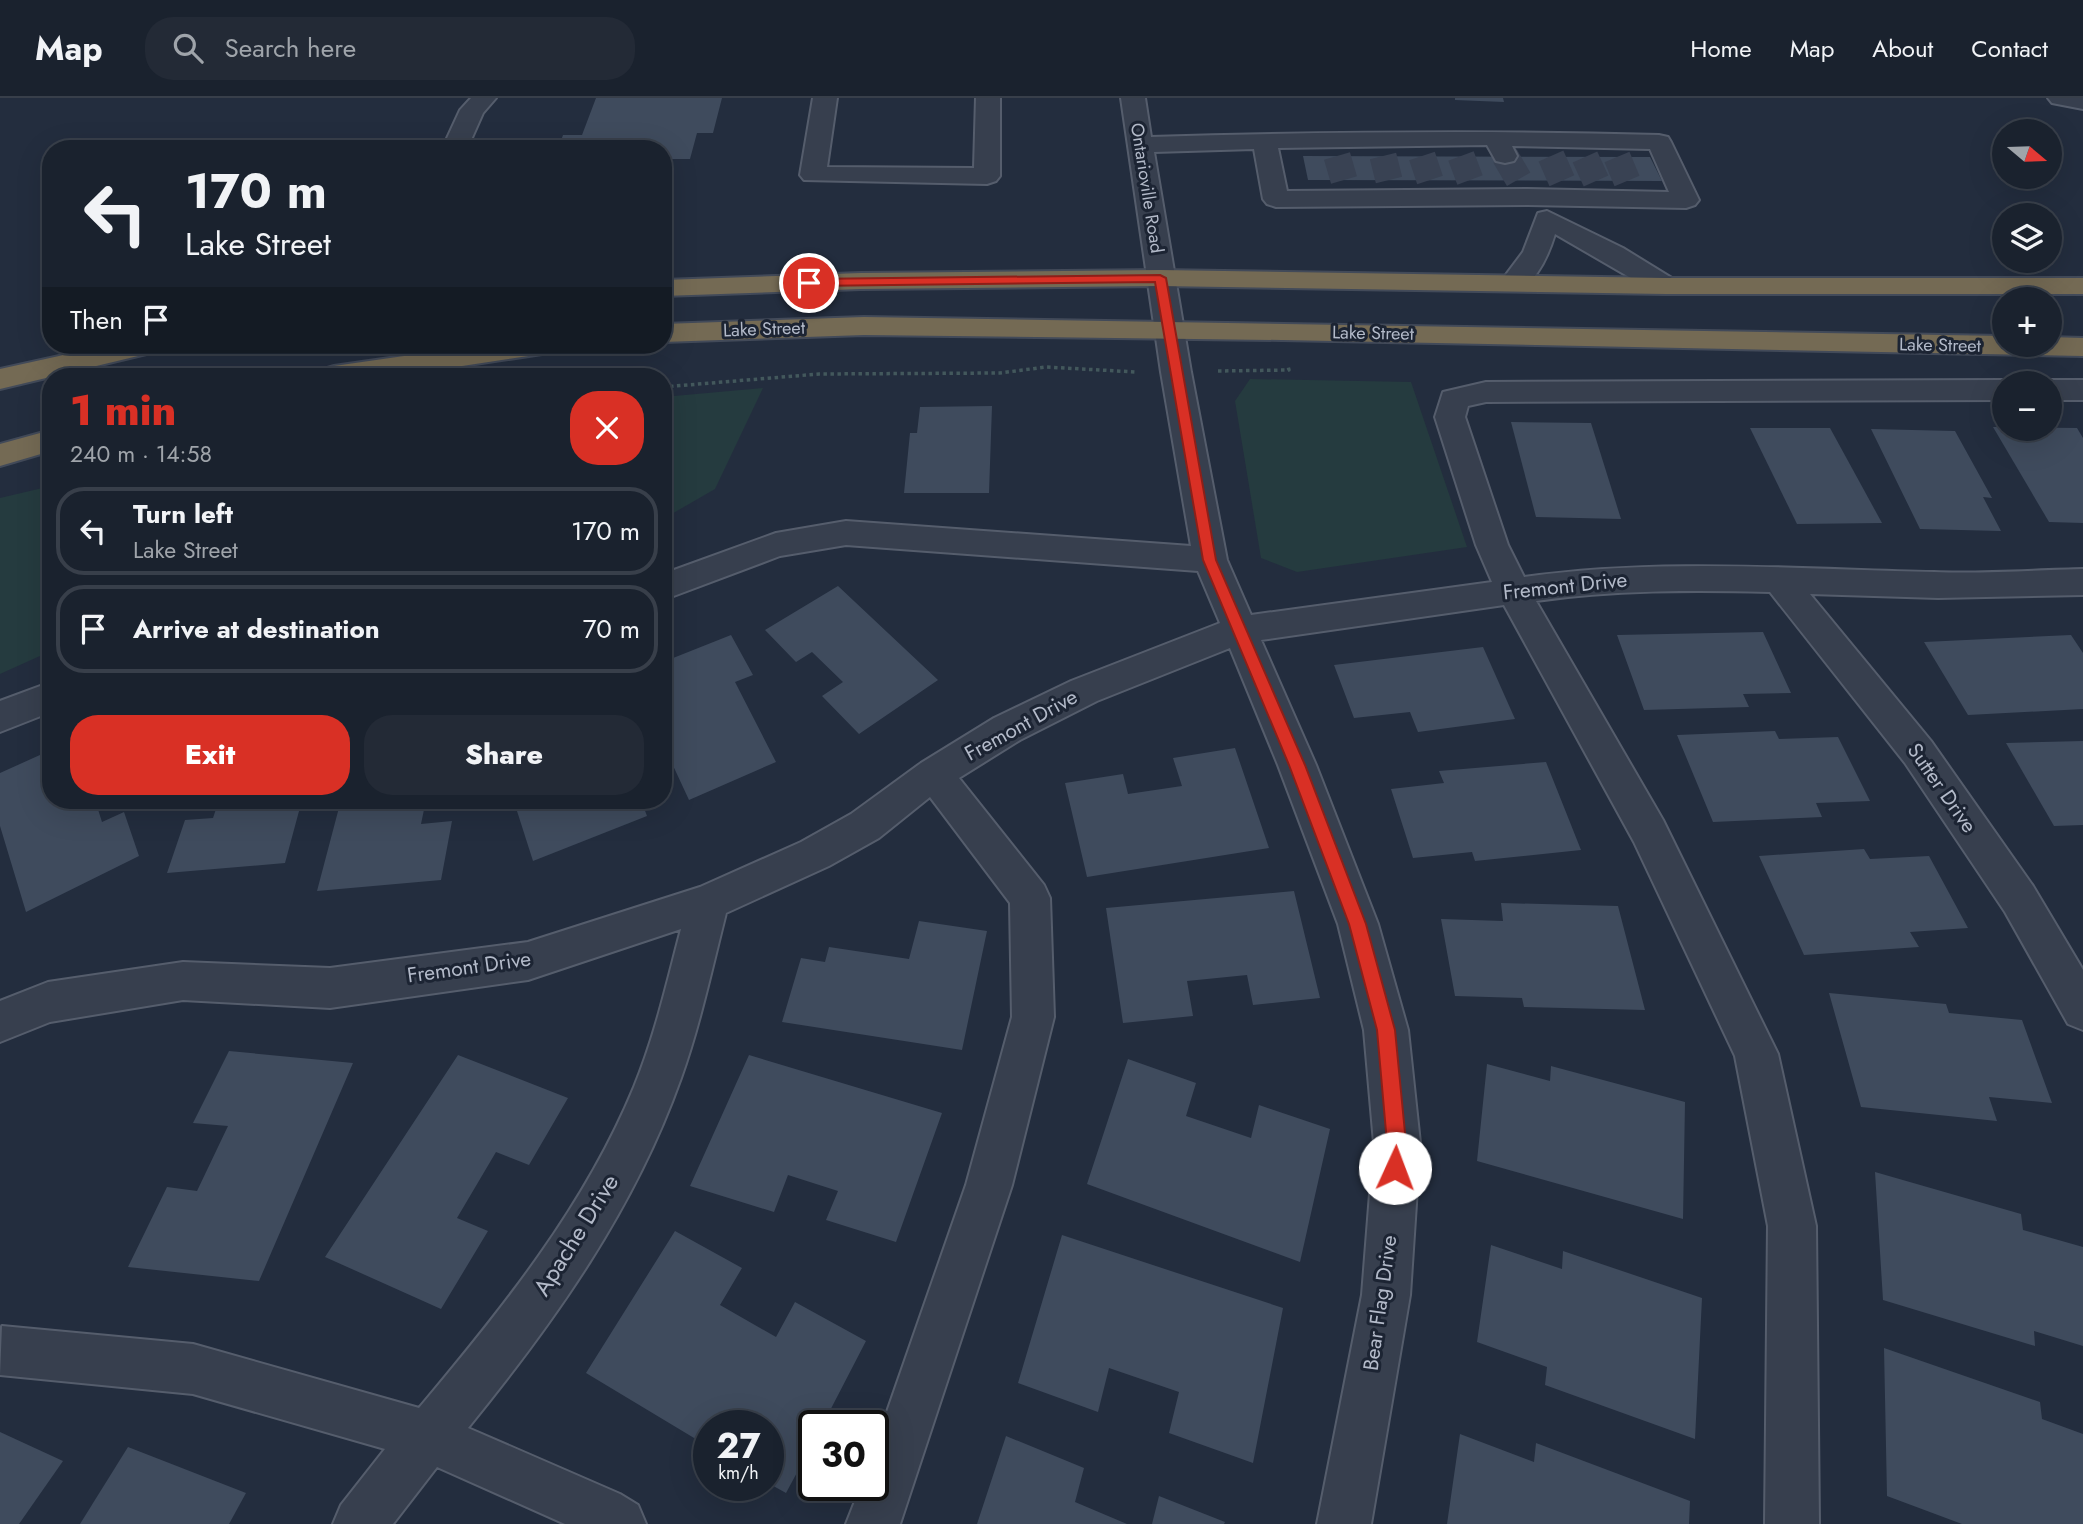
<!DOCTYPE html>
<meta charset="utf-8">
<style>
body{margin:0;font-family:Jost,sans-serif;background:#232a36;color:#f1f3f6;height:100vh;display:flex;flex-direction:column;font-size:26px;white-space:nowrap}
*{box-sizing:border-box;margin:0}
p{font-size:23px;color:#9fa4aa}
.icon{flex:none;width:38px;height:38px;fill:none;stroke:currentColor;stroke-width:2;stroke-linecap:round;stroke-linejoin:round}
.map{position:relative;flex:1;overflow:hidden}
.side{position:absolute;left:42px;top:270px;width:630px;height:441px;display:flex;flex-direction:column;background:#1a222e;border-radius:28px;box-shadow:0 7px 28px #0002,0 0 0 2px #383f4a}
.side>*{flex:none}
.top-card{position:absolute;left:42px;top:42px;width:630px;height:214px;border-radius:28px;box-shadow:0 7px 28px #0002,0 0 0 2px #383f4a;background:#1a222e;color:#f1f3f6;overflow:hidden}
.needle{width:46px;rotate:109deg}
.controls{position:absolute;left:1992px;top:21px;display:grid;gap:14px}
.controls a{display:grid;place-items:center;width:70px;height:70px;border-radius:50%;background:#1a222e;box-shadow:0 7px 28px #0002,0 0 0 2px #383f4a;font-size:35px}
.speed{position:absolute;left:693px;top:1312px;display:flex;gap:14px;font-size:35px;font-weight:700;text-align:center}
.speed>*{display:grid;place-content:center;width:91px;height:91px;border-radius:50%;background:#1a222e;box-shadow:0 7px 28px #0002,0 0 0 2px #383f4a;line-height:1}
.speed small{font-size:18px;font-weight:400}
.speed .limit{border:4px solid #111;border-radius:10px;background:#fff;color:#111}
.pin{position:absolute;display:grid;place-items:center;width:60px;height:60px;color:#fff;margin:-30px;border:4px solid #fff;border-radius:50%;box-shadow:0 2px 7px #0007}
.me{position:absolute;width:77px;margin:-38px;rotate:2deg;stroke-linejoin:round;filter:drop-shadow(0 0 5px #0008)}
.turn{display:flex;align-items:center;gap:24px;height:147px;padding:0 28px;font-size:32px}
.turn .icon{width:91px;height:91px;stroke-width:2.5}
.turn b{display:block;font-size:49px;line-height:60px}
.then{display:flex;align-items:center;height:66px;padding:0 28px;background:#0003;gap:14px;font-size:26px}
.round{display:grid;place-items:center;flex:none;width:74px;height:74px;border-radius:28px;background:#232a36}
.headline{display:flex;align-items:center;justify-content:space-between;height:119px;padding:0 28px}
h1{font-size:42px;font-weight:800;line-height:52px;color:#d93025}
.primary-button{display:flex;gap:14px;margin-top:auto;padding:14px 28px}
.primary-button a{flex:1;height:80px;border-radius:28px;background:#d93025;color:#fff;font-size:28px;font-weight:800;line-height:80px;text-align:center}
.primary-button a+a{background:#232a36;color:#f1f3f6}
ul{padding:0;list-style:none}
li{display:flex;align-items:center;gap:21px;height:88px;margin:0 14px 10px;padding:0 14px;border:4px solid #383f4a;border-radius:28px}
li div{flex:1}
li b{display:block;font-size:26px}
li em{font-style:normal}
header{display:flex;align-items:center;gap:42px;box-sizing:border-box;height:98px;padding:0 35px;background:#1a222e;border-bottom:2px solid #383f4a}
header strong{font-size:33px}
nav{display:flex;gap:38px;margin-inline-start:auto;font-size:24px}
.search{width:490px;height:63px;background:#232a36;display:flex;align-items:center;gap:18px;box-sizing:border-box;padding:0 24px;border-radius:28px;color:#9fa4aa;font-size:26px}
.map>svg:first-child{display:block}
.green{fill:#253b3f}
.building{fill:#3f4b5d}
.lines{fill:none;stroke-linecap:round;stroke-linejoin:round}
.minor-tunnel{stroke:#394253;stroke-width:27;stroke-dasharray:27 14;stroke-linecap:butt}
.minor-casing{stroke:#555d6c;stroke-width:4}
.highway-casing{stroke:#424a59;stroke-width:4}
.path{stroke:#43585c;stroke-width:3.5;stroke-dasharray:3.5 3.5;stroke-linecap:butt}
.minor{fill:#373f4e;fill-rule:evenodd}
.highway{fill:#746a54;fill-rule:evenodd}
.route{fill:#d93025;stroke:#8d1f18;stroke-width:2}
.labels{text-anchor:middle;stroke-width:6;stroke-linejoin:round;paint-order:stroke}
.far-street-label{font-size:18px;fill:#b3bac9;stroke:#1c2433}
.street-label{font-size:21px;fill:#b3bac9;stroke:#1c2433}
.near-street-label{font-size:24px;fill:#b3bac9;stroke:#1c2433}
</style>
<header>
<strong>Map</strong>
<div class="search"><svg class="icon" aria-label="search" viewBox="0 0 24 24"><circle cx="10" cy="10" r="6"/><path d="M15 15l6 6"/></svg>Search here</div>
<nav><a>Home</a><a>Map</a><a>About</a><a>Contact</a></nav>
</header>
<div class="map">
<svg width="2083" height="1426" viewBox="0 0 2083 1426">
<rect width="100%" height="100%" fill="#232d3e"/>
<g class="green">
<polygon points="1250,281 1411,284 1467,449 1297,474 1261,460 1235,303"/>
<polygon points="763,290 715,391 663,421 663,299"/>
<polygon points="51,388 51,553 0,576 0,400"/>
</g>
<g class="building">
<polygon points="596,0 722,0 713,35 697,35 690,61 672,61 664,91 663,51 558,51 563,37 582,37"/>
<polygon points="1455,0 1503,0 1504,4 1455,2"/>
<polygon points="1303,58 1650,59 1662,83 1308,82"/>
<polygon points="992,308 989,395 904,395 910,335 917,335 920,309"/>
<polygon points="1511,324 1591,325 1621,421 1536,419"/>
<polygon points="1993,329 2077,330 2083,340 2083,425 2049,424"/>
<polygon points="1750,330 1830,330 1882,425 1797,426"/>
<polygon points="1871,331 1955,333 1992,400 1983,399 2001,433 1920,431"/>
<polygon points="838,488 938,582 859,636 822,598 843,584 812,554 796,564 765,532"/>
<polygon points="1763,534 1791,595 1743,596 1749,609 1644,612 1617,537"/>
<polygon points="731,537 753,577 735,584 776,664 689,702 663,646 663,564"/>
<polygon points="2071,537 2083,555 2083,611 1968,617 1924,544"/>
<polygon points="1483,549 1515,621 1418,634 1410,614 1354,620 1334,567"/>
<polygon points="1775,633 1779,641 1838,639 1870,703 1816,705 1822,719 1713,724 1677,637"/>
<polygon points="2083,643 2083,727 2054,728 2006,645"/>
<polygon points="1235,650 1269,750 1087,779 1065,685 1123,676 1128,696 1182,688 1173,660"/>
<polygon points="51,652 51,702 95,702 102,724 124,714 139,758 26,814 0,728 0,675"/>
<polygon points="1546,664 1581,752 1475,763 1472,754 1413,760 1391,691 1444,685 1439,673"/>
<polygon points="219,702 302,702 285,765 167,775 185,722 213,720"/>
<polygon points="341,702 426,702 421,726 452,723 441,782 317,793"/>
<polygon points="546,702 641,702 647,718 533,763 517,713"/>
<polygon points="1864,751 1870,761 1929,758 1968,830 1910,834 1919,849 1804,857 1759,758"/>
<polygon points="1294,793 1320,900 1253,907 1247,877 1187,883 1193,918 1123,925 1106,810"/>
<polygon points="1501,805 1618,808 1645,912 1524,909 1522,900 1455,898 1441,821 1503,823"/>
<polygon points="919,823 987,833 962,952 782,924 801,860 825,864 829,849 909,861"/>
<polygon points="1829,895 1946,906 1949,915 2022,922 2052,1005 1989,999 1997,1023 1861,1009"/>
<polygon points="229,953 353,965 259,1183 128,1169 167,1089 197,1093 228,1028 193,1025"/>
<polygon points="458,957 568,1000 529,1067 496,1054 457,1120 488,1133 441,1211 325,1159"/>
<polygon points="749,957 942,1015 896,1144 826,1122 838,1093 788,1077 774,1114 690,1088"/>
<polygon points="1128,961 1196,985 1186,1018 1251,1040 1259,1007 1330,1031 1300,1164 1087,1086"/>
<polygon points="1487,966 1550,983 1551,968 1685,1004 1683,1121 1477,1063"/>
<polygon points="1875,1074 2021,1116 2023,1132 2083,1149 2083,1248 2034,1233 2035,1248 1883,1202"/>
<polygon points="675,1133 742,1170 720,1207 776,1239 795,1204 866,1243 822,1328 814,1328 814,1343 786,1395 768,1385 768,1328 709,1328 709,1349 586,1275"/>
<polygon points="1062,1137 1283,1210 1253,1365 1169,1335 1179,1294 1109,1270 1098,1314 1018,1285"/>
<polygon points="1491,1147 1562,1171 1563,1153 1702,1200 1695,1341 1545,1287 1547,1269 1477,1244"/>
<polygon points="1884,1250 2040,1304 2042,1321 2083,1336 2083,1426 1962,1426 1887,1398"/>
<polygon points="0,1334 63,1363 19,1426 0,1426"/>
<polygon points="1460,1336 1534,1364 1536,1345 1690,1403 1689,1426 1447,1426"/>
<polygon points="1006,1338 1084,1370 1075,1404 1127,1426 977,1426"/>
<polygon points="128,1349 246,1395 229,1426 80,1426"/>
<polygon points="1159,1398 1225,1424 1224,1426 1152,1426"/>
</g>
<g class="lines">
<g class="minor-tunnel">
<polyline points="1337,58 1344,82"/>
<polyline points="1383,58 1389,82"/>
<polyline points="1422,58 1430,82"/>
<polyline points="1461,58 1470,82"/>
<polyline points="1505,58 1519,82"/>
<polyline points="1551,58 1562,83"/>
<polyline points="1585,59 1596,83"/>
<polyline points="1617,59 1627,83"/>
</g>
<g class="minor-casing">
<g id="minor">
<polygon points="471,0 496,0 483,15 467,51 442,51 460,12"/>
<polygon points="813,0 837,0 827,69 974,70 976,0 1000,0 1000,78 996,83 987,86 804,82 800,77"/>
<path d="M 1121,0 L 1145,0 L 1151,39 C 1321,34 1490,32 1659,37 L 1668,39 L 1671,44 L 1699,102 L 1695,107 L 1686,110 L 1528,107 L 1276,109 L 1267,106 L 1263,101 L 1254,51 L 1154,54 L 1191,274 L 1227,462 L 1251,517 L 1492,484 L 1476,447 L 1435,319 L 1443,294 L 1486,284 L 2004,282 L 2015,285 L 2004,285 L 2004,302 L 1486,304 L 1468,308 L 1465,319 L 1508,447 L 1524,479 C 1660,460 1797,471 1934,474 C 1983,476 2033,472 2083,471 L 2083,497 L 1938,500 L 1810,496 L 1931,643 L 2033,788 L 2083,872 L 2083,932 L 2068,926 L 2005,814 L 1905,665 L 1770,494 C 1691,492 1614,492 1536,503 L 1663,722 L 1778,956 L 1816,1128 L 1819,1426 L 1765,1426 L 1768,1128 L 1735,958 L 1634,744 L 1504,507 L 1261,542 L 1316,667 L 1378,826 L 1408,932 L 1420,1045 L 1410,1197 L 1371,1426 L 1317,1426 L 1362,1197 L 1374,1045 L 1364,932 L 1338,826 L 1278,667 L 1230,550 L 1097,603 L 1020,642 L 959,680 L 1044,787 L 1050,800 L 1054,919 L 1012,1087 L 900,1426 L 846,1426 L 861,1388 L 873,1388 L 873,1354 L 966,1087 L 1012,919 L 1010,805 L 930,699 L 879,740 L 829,768 L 726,815 C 712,870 700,927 681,980 C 634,1112 555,1223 468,1330 L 620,1396 L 638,1407 L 646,1426 L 565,1426 L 437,1369 L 393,1426 L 333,1426 L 341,1407 L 385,1351 L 193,1296 L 0,1277 L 2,1228 L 193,1246 L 419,1310 C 502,1211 584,1110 634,989 C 655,938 667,884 681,831 L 528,882 L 330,910 L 183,902 L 50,924 L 0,944 L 0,903 L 48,884 L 183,864 L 330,870 L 528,844 L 700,789 L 801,744 L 851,716 L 921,665 L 994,620 L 1071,583 L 1220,525 L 1198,473 L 846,447 L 780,458 L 663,502 L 663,476 L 776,435 L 846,423 L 1191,448 L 1161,274 ZM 1487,47 L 1496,63 L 1505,65 L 1514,63 L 1517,58 L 1512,48 L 1650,51 L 1669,94 L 1528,91 L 1287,93 L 1278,50 Z"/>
<polygon points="2048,0 2083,0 2083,11 2052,5"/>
<path d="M 1547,113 L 1623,150 L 1675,182 L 1679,188 L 1675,194 L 1665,196 L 1655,194 L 1555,136 C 1548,159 1531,199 1503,192 L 1499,186 L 1523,154 L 1538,115 Z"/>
<polygon points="2049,282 2083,282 2083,302 2049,302 2049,285 2038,285"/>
<polygon points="51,584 51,614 0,634 0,603"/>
</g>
</g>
<g class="highway-casing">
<g id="highway">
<polygon points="1160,172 1665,180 2083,180 2083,196 1665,196 1160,188 861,191 663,198 663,182 861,175"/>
<polygon points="864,219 2004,238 2004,247 2049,247 2049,239 2083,240 2083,258 1282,242 864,237 663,244 663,226"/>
<polygon points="109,247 163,247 159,253 0,291 0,271"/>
<polygon points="481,247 556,247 552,253 542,256 396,278 319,278 324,271 334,268"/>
<polygon points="51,332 51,353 0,368 0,346"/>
</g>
</g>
<g class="path">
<polyline points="1218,273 1289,272 1288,268"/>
<polyline points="663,289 819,276 1000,275 1046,269 1136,274"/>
</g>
<use href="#minor" class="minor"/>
<use href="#highway" class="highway"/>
</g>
<polygon class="route" points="1160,177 1166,180 1216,462 1305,667 1366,826 1395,932 1406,1045 1402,1077 1395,1080 1388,1077 1385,1070 1387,1045 1377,932 1349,826 1289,667 1203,462 1155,184 809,188 804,185 809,181"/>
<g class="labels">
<g class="far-street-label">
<text transform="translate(1147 90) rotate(81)" y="6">Ontarioville Road</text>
<text transform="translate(764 231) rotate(-2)" y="6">Lake Street</text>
<text transform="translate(1373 235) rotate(1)" y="6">Lake Street</text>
<text transform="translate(1940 247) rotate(1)" y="6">Lake Street</text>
</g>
<g class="street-label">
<text transform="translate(1565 488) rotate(-6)" y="7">Fremont Drive</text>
<text transform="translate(1021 627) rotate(-29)" y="7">Fremont Drive</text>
<text transform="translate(1942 690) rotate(55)" y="7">Sutter Drive</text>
<text transform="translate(469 869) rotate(-8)" y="7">Fremont Drive</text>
<text transform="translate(1380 1205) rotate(-82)" y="7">Bear Flag Drive</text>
</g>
<g class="near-street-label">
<text transform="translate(576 1137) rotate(-58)" y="8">Apache Drive</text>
</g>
</g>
</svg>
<div class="controls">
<a><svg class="needle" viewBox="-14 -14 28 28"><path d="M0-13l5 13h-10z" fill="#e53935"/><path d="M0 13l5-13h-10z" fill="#9fa4aa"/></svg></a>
<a><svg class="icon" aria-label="layers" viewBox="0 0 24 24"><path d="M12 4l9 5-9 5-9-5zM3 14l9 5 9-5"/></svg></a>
<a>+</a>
<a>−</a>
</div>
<div class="speed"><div>27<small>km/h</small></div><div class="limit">30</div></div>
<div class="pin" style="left:809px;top:185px;background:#d93025"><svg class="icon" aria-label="arrive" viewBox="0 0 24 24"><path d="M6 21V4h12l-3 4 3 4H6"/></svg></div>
<svg class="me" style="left:1395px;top:1070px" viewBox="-20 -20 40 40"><circle r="19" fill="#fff"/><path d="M0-13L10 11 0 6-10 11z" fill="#d93025"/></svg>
<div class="top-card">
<div class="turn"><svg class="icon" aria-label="left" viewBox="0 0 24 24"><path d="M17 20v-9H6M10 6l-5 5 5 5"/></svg><div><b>170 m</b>Lake Street</div></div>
<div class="then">Then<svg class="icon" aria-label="arrive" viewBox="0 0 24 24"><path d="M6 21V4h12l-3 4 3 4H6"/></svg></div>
</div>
<section class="side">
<div class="headline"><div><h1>1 min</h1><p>240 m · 14:58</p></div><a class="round" style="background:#d93025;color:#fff"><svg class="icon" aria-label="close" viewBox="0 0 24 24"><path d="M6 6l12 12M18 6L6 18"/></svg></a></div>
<ul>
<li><svg class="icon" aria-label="left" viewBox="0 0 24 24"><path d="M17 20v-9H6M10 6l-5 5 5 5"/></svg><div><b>Turn left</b><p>Lake Street</p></div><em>170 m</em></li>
<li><svg class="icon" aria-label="arrive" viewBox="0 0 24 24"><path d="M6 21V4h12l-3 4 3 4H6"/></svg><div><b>Arrive at destination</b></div><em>70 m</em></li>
</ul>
<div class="primary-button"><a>Exit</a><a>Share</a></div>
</section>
</div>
